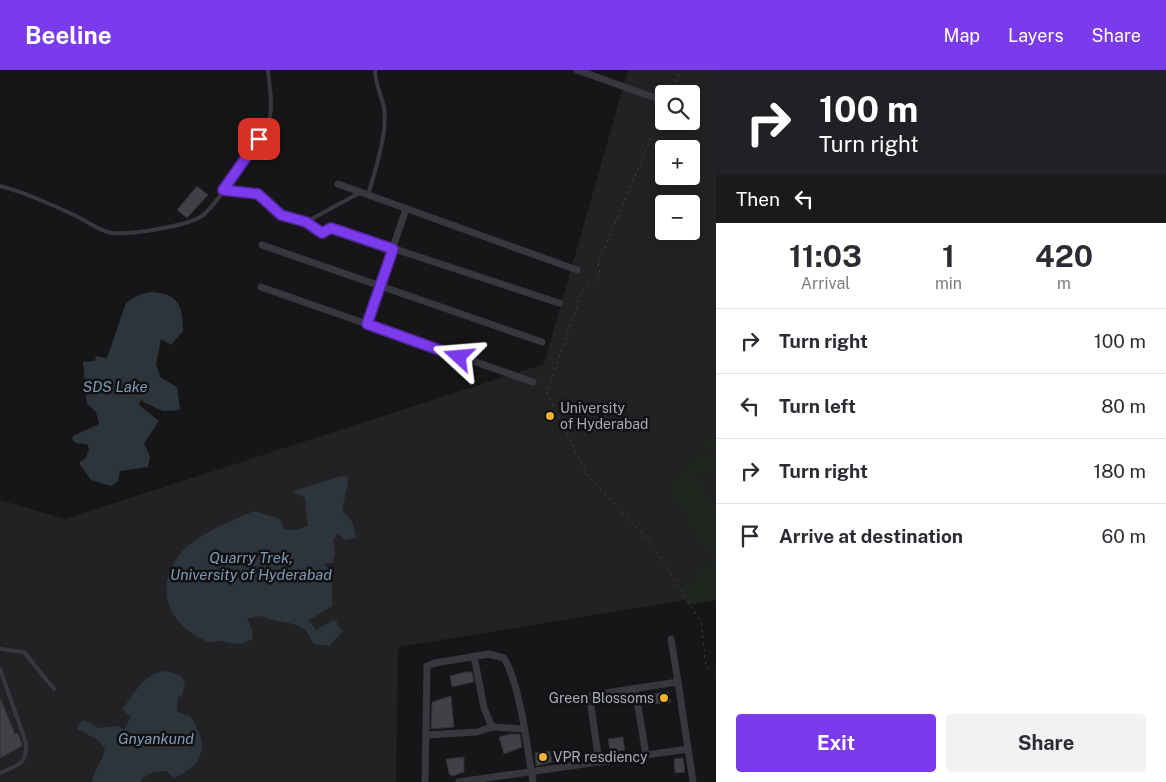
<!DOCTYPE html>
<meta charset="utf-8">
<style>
body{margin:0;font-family:"Public Sans",sans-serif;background:#f2f2f3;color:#2b2b33;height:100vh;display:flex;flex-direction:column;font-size:19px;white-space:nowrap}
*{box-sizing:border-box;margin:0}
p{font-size:16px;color:#7c7c81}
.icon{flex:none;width:28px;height:28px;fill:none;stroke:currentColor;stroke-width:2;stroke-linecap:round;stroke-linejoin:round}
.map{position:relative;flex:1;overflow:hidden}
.side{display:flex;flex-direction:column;background:#fff;width:450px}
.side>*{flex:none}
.banner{background:#202124;color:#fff;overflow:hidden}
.fabs{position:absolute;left:655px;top:15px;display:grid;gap:10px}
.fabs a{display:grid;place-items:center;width:45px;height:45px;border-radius:5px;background:#fff;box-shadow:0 2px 12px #0003;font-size:25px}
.pin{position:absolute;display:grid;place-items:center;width:42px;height:42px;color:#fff;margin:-21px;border-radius:10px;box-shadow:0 2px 8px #0006}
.me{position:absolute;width:55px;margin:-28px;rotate:289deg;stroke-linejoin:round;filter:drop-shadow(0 0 4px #0008)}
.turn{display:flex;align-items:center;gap:18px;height:105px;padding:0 20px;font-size:22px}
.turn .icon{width:65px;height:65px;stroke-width:2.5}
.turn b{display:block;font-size:35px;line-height:42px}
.then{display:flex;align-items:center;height:48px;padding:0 20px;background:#0003;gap:10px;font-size:19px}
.eta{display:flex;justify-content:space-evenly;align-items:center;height:85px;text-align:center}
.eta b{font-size:30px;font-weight:700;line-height:35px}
.cta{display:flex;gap:10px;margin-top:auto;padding:10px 20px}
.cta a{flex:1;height:58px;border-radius:5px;background:#7c3aed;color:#fff;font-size:20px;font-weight:700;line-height:58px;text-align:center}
.cta a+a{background:#f2f2f3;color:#2b2b33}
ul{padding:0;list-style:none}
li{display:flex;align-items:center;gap:15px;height:65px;padding:0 20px;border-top:1px solid #e1e1e2}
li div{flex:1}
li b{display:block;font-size:19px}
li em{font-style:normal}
header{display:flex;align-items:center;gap:30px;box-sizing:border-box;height:70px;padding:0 25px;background:#7c3aed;color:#fff}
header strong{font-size:24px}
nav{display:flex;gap:28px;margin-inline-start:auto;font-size:18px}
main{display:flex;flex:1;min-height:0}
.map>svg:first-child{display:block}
.built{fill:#222225;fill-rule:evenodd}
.green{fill:#1e261f}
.water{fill:#2c353c}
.building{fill:#404145;stroke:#303034}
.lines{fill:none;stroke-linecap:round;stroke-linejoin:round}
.path{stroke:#3d3f44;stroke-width:1;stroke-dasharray:2.5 4;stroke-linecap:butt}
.service{stroke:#37383d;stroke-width:4}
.minor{stroke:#37383d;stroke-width:7}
.route-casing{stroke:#51269a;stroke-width:12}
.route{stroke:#7c3aed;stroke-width:9}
.poi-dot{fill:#f2b134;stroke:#111113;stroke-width:2}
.labels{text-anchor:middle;stroke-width:5;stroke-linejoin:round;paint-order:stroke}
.poi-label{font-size:14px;fill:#a8adb8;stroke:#111113;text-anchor:start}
.water-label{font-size:15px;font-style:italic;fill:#7f9bb3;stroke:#111113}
</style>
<header>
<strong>Beeline</strong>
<nav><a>Map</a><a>Layers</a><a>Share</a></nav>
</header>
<main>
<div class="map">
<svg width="716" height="712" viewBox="0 0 716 712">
<rect width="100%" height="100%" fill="#161618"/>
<path class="built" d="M 628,0 L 716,0 L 716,525 L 398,577 L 396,712 L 0,712 L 0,430 L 65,449 L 544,294 ZM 664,24 L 691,24 L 691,51 L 664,51 ZM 664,79 L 691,79 L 691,106 L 664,106 ZM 664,134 L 691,134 L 691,161 L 664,161 Z"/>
<polygon class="green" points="716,365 716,406 694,402 716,441 716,530 688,535 682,515 692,513 697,503 709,495 710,483 691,460 687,440 667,425 673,414 696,386 713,387 715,380 702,377 702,368"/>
<g class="water">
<path d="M 150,222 C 178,223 183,235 183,261 L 171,275 L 161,269 L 156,294 L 160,307 L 177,317 L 180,340 L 163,341 L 143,332 L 142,328 L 139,335 L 159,351 L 144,373 L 150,387 L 148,397 L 120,401 L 118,411 L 111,416 L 91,410 L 79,393 L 86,388 L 89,379 L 87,374 L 76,373 L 72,369 L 73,366 L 99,354 L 96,342 L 87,334 L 83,292 L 95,291 L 96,286 L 107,288 L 126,233 L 138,225 Z"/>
<path d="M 341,406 L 348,407 C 348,421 343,428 343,442 C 352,448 355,457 356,468 L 344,470 L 338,463 L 333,470 L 335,483 L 332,493 L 323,494 L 332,503 L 332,536 L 309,550 L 316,560 L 333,550 L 337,552 L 337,555 L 343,561 L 329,576 L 314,574 C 311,570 309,564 305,560 C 294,550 275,554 263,546 L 247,548 L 252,559 L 253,569 C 238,576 236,574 220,571 C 216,571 210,573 206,571 C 172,556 155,524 175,491 C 189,467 230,451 254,441 L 280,449 L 284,459 L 296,460 L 308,456 L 305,428 L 293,421 Z"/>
<path d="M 167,601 L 181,606 L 185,613 L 182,626 L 178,627 L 177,642 L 190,646 C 209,674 206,694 174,708 L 166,701 L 153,702 L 142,709 L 141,712 L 92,712 C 94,699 103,691 105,678 L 98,670 L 77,659 L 79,653 L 85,650 L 98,658 L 117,656 L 124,659 L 131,647 L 122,639 C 137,622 142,603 167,601 Z"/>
</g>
<g class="building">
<polygon points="197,116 208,125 187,148 177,140"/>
<polygon points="465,602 472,602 474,612 452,617 450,606"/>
<polygon points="668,622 671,632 647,635 644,625"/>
<polygon points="451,626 454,657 431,659 432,632"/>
<polygon points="0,627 15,664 18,663 22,674 22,676 0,688"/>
<polygon points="510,664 520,664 522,677 504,684 499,667"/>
<polygon points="623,667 625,680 610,682 608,669"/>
<polygon points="550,681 552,692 536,696 535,683"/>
<polygon points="464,687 464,702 453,706 449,704 446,689"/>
<polygon points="683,688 685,702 675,703 674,689"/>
</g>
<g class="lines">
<g class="path">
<polyline points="670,24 681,0"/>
<polyline points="664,38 598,193 600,203 595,212 582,221 547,323 587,405 651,473 701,552 706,596 716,604"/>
</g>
<g class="service">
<path d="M 0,116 C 26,123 50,134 74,145 C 87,151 99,161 112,163 C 130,165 187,156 202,146 C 214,138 268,60 270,46 C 273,31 269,15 268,0"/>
<polyline points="223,120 258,124 281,145 306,152 361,122"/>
<path d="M 368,125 C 375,101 388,62 384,37 C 381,25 375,13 375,0"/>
<polyline points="306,152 321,163 331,158"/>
<polyline points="0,579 24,582 54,619"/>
<path d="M 0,599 L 26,673 C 27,695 18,695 0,703"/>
</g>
<g class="minor">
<polyline points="577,0 664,31"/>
<polyline points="338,114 577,200"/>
<polyline points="331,158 559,233"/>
<polyline points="262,175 542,272"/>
<polyline points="261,217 533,312"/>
<polyline points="367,254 406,139"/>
<polyline points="671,569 678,612"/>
<polyline points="474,586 484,638 492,657"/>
<polyline points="635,618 646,685"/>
<polyline points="427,665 477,662 492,657 525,659"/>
<polyline points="599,692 590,629 592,625 678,612 693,712"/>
<path d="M 425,712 L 427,596 L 435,593 L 489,584 L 504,588 C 521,617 527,678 533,712"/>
<polyline points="459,712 688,679"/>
</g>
</g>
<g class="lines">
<g class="route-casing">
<polyline id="route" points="259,69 223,120 258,124 281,145 306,152 322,163 331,158 393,179 367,254 459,287"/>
</g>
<use href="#route" class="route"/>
</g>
<g class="poi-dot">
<circle cx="550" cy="346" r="5"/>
<circle cx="664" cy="628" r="5"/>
<circle cx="543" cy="687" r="5"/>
</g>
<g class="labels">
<g class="poi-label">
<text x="560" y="343">University<tspan x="560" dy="16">of Hyderabad</tspan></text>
<text x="654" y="633" text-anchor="end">Green Blossoms</text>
<text x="553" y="692">VPR resdiency</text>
</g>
<g class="water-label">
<text x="115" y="322">SDS Lake</text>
<text x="251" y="493">Quarry Trek,<tspan x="251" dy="17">University of Hyderabad</tspan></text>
<text x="156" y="674">Gnyankund</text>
</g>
</g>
</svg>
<div class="fabs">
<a><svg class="icon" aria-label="search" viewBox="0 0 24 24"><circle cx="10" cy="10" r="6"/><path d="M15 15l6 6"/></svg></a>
<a>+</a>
<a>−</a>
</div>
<div class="pin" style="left:259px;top:69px;background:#d93025"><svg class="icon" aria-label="arrive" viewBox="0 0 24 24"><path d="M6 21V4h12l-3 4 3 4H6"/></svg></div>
<svg class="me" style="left:459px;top:287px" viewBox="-20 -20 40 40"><path d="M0-17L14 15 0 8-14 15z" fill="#7c3aed" stroke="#fff" stroke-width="4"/></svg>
</div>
<section class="side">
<div class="banner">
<div class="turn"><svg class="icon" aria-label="right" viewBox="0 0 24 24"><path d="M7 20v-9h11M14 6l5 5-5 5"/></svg><div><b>100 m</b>Turn right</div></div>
<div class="then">Then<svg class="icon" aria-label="left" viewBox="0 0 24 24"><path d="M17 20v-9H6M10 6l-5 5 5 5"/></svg></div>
</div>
<div class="eta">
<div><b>11:03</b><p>Arrival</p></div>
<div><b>1</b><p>min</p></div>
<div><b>420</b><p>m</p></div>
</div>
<ul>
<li><svg class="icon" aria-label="right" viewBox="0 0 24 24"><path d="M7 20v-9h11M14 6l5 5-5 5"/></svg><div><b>Turn right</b></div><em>100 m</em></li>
<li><svg class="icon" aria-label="left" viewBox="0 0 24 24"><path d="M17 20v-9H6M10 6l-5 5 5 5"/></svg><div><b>Turn left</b></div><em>80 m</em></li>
<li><svg class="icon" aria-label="right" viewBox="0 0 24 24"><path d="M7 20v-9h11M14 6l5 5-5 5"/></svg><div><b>Turn right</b></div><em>180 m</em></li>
<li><svg class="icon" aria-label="arrive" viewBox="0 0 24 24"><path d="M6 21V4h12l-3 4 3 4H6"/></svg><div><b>Arrive at destination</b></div><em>60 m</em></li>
</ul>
<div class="cta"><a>Exit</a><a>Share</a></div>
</section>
</main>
